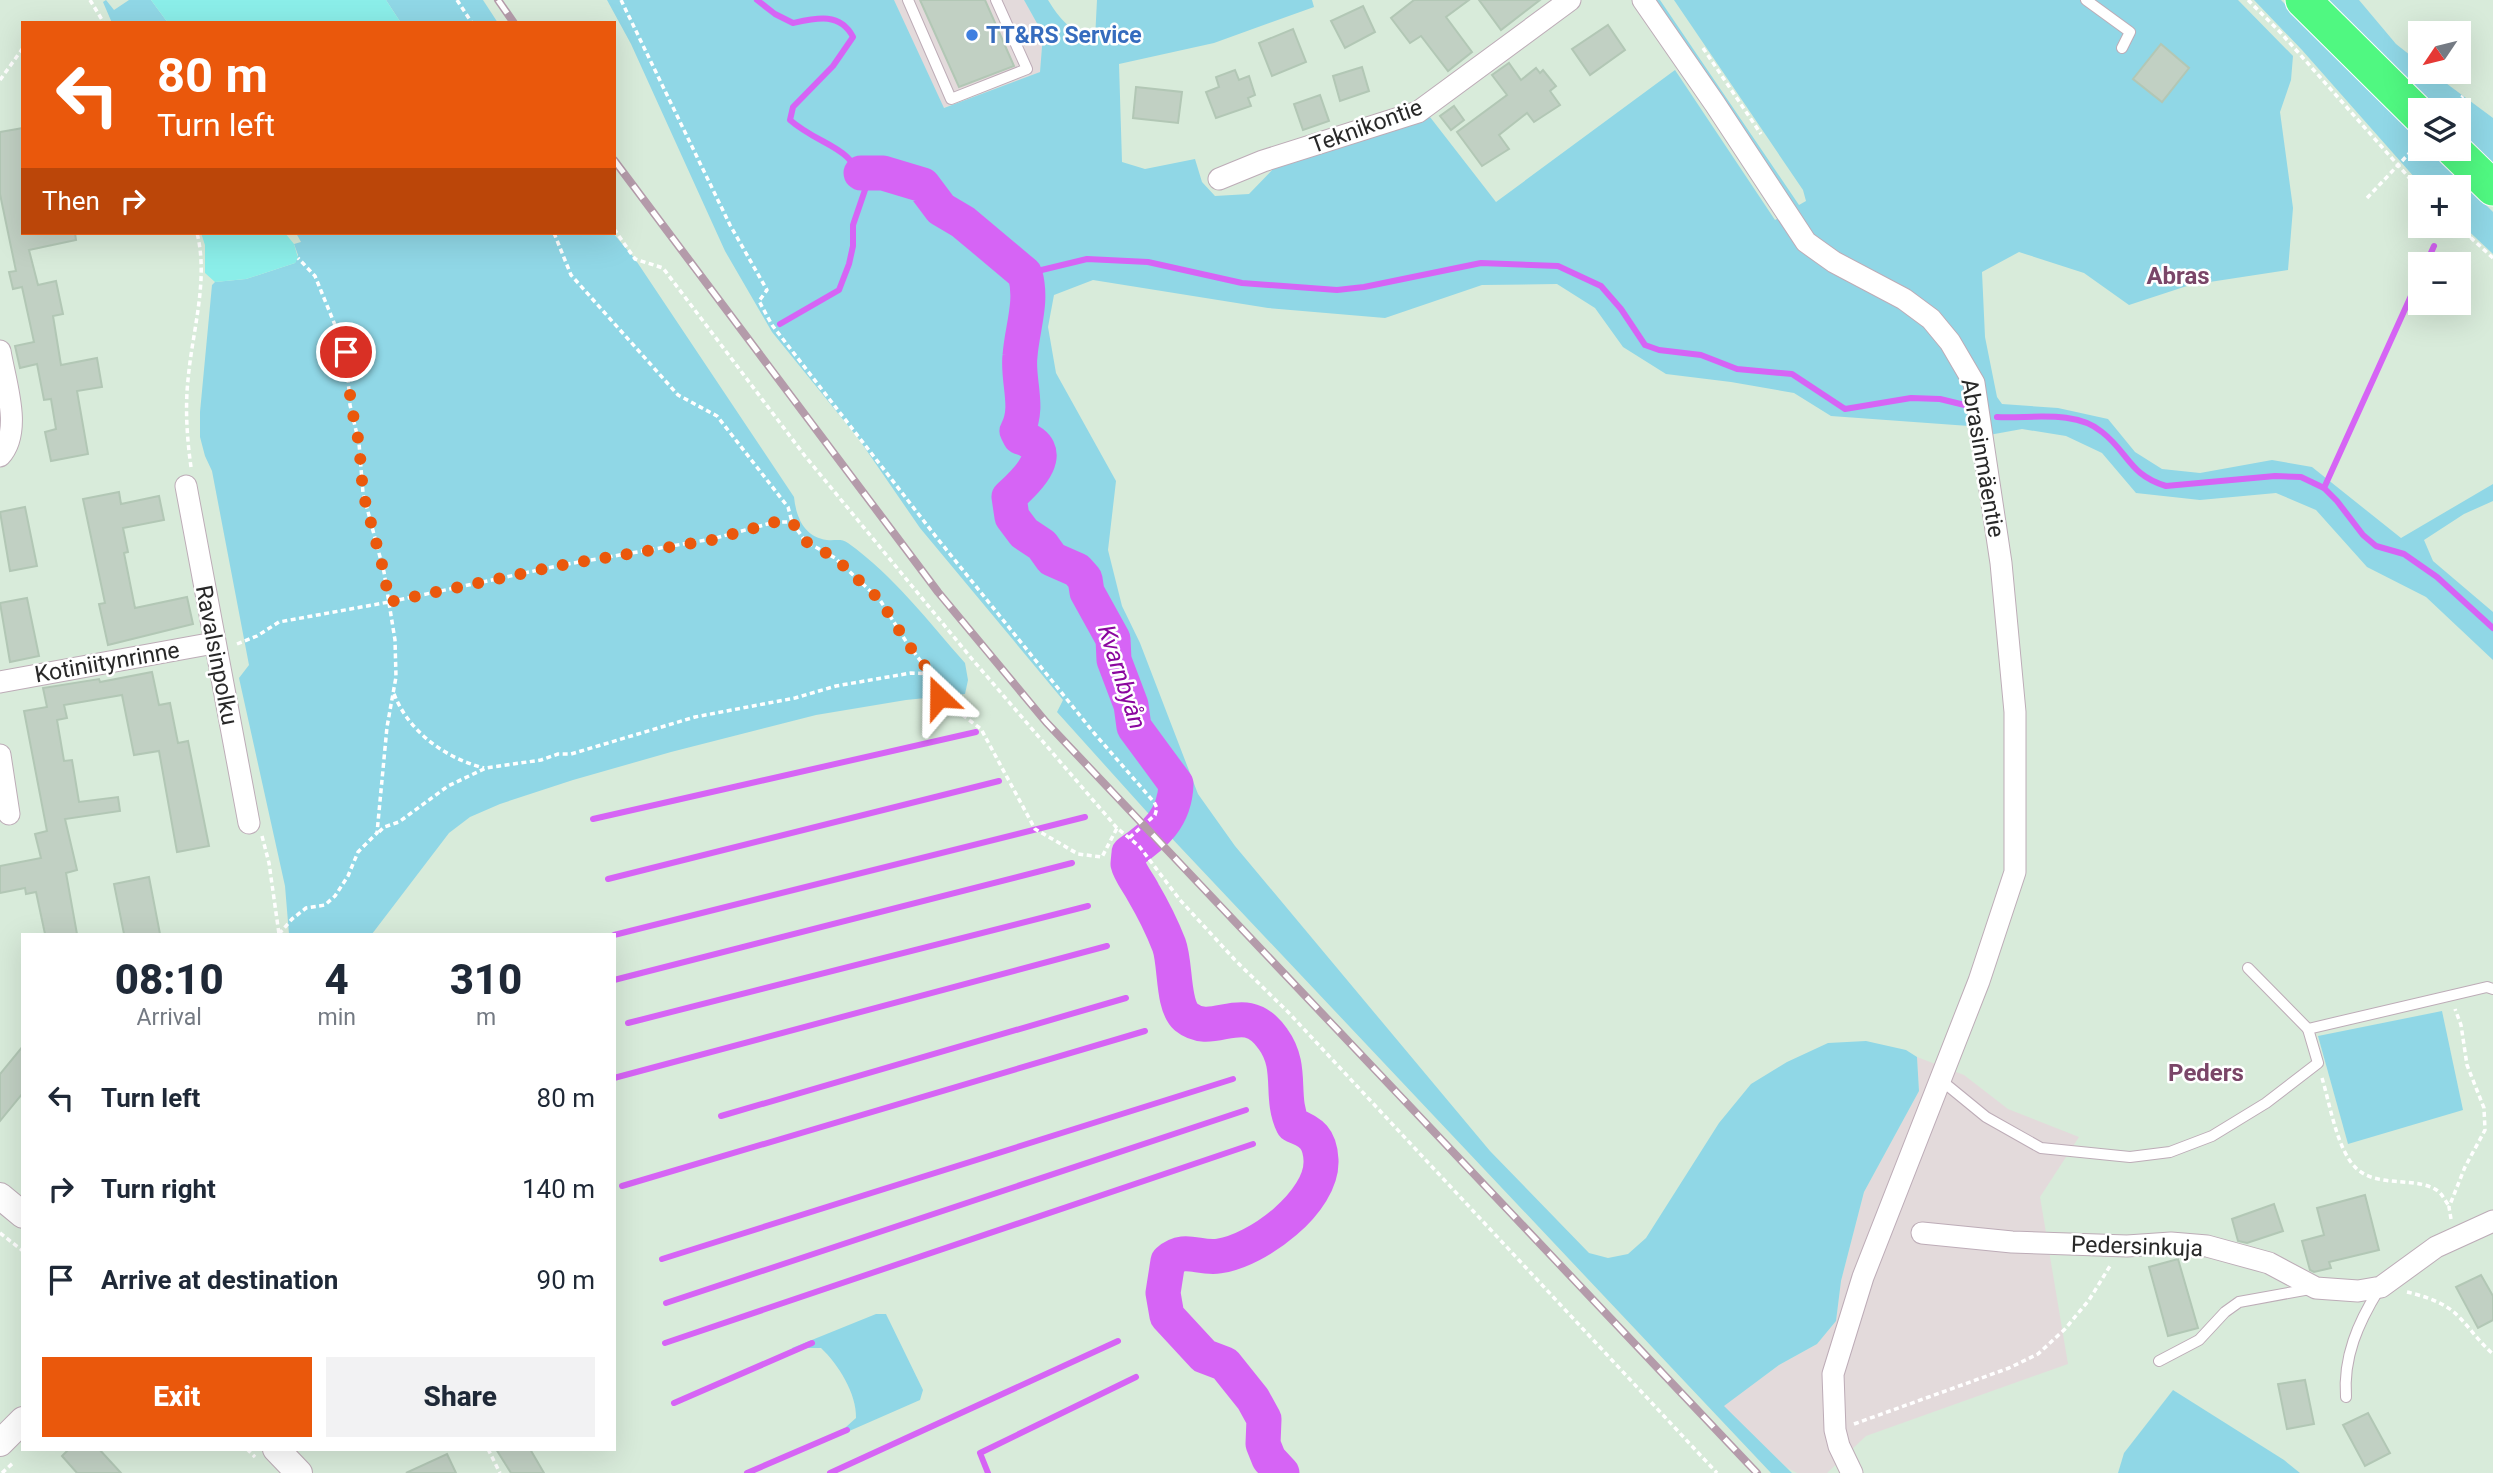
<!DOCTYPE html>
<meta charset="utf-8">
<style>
body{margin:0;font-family:Roboto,sans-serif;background:#f2f2f3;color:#1f2937;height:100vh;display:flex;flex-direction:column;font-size:26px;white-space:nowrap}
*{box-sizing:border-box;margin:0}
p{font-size:23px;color:#747a83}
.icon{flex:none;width:38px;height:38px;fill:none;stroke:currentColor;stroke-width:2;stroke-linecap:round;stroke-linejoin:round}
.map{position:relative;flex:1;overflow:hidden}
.panel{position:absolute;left:21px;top:933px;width:595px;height:518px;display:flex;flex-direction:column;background:#fff;border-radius:0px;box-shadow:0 7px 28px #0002}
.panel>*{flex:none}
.banner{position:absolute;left:21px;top:21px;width:595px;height:214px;border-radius:0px;box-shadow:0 7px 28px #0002;background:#ea580c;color:#fff;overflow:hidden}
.needle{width:46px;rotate:235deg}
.controls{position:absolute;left:2408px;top:21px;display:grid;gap:14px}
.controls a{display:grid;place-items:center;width:63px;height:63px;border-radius:0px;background:#fff;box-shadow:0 7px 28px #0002;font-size:35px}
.pin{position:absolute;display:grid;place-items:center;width:60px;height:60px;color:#fff;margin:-30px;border:4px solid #fff;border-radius:50%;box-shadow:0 2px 7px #0007}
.me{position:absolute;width:77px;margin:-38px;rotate:337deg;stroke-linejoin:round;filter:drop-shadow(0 0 5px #0008)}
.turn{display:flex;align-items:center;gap:24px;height:147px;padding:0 21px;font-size:32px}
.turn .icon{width:91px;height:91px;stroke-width:2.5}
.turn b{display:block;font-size:49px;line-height:60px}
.then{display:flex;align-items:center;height:66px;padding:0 21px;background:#0003;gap:14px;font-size:26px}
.eta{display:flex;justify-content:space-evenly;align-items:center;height:119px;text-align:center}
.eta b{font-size:42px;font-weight:800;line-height:49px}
.cta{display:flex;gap:14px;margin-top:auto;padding:14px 21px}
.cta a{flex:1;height:80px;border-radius:0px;background:#ea580c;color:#fff;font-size:28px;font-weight:800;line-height:80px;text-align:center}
.cta a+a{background:#f2f2f3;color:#1f2937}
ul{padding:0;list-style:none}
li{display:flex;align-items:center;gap:21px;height:91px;padding:0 21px}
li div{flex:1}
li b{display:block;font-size:26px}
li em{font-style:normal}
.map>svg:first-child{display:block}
.industrial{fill:#e3dadb}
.green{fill:#90d7e6}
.pitch{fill:#8beee9}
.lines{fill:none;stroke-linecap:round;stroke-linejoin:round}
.stream{stroke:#d664f5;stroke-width:6}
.river{stroke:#d664f5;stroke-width:35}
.building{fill:#c1d0c3;stroke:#b2c7b5;stroke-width:2}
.service-casing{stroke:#bdacb7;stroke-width:12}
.minor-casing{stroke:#bdacb7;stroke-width:23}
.tertiary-casing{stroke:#bdacb7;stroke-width:28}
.primary-casing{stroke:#fff;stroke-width:37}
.path{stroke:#fff;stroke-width:3.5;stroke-dasharray:5 3.5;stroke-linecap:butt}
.service{stroke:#fff;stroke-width:10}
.minor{stroke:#fff;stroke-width:21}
.tertiary{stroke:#fff;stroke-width:26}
.primary{stroke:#50f881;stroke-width:35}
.rail-casing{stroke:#b49baa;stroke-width:8}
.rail{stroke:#fff;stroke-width:5;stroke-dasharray:16;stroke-linecap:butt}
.route{stroke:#ea580c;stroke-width:12;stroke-dasharray:0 21.6}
.shop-dot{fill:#3f7fe0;stroke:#fff;stroke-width:2.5}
.labels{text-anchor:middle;stroke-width:5;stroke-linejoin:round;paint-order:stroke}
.shop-label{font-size:23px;font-weight:bold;fill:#366cbe;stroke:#fff;text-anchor:start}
.street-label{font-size:23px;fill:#282828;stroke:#fff}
.neighbourhood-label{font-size:24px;font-weight:bold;fill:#7a4668;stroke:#fff}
.water-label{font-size:24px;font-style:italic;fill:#8a069e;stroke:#fff}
</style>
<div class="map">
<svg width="2493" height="1473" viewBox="0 0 2493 1473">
<rect width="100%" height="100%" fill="#d8ebda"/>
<g class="industrial">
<polygon points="894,0 1024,0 1043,34 1040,72 943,108"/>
<polygon points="1917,1057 1964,1075 2008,1109 2079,1137 2040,1197 2068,1364 1866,1436 1827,1473 1797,1473 1786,1467 1723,1406 1779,1365 1817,1344 1836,1321 1841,1281 1864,1192 1919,1091"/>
</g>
<g class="green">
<polygon points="106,0 114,10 129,0 151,0 168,23 112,23 103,2"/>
<polygon points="386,0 483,0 498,23 401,23"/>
<path d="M 607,0 L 894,0 L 944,108 L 1040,72 L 1043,34 L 1024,0 L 1048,0 C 1059,18 1073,35 1095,39 L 1097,0 L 1312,0 L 1314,7 L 1214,43 L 1119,64 L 1122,162 L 1145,169 L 1195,159 L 1202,182 L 1215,196 L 1249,194 L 1276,166 L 1430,117 L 1496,202 L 1675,70 L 1775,220 L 1791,210 L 1653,0 L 1660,0 L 1799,205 L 1806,201 L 1803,190 L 1674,0 L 2238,0 L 2293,56 L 2291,80 L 2280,112 L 2293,208 L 2288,270 L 2190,285 L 2129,305 L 2084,273 L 2019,252 L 1982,272 L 1985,337 L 1997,397 L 2002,404 L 2058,408 L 2108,419 L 2135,452 L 2162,469 L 2200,473 L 2272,460 L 2312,467 L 2401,538 L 2493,484 L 2493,501 L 2464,514 L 2424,540 L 2433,561 L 2493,612 L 2493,660 L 2426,597 L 2367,567 L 2316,510 L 2276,493 L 2200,500 L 2136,493 L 2102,453 L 2066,436 L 2022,429 L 1989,435 L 1970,395 L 1969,426 L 1831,416 L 1794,393 L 1731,382 L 1666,374 L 1623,347 L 1595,308 L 1557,284 L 1482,285 L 1385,318 L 1268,308 L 1093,280 L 1054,295 L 1048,327 L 1056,373 L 1116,481 L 1108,550 L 1122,606 L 1140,643 L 1198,794 L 1235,846 L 1490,1151 L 1589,1253 L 1608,1258 L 1628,1254 L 1646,1238 L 1719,1123 L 1751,1084 L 1787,1062 L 1828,1043 L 1866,1041 L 1906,1050 L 1917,1057 L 1919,1091 L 1864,1192 L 1841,1281 L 1836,1321 L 1817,1344 L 1779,1365 L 1724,1406 L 1792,1473 L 1771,1473 L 1147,812 L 1057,712 L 1063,700 L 920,528 L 858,438 L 772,332 L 725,251 L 631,44 Z"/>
<polygon points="2254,0 2281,0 2420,139 2420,149 2430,149 2493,212 2493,254 2459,222 2459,187 2423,187 2302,50"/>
<polygon points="2326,0 2359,0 2396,44 2420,63 2420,72 2431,72 2493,118 2493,167 2459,133 2459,110 2436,110"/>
<path d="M 296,233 L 613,233 L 635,259 L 794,497 C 796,517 804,537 827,540 C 835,541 841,538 848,543 C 894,576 928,621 965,663 L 968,680 L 965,694 L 906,700 L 816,715 L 671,752 L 573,780 L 500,804 L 470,817 L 449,833 L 372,934 L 289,934 L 285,886 L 239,678 L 249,665 L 212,471 L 205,456 L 200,437 L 200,412 L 212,285 L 215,282 L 246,279 L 295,263 L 298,255 L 294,244 L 301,242 Z"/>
<polygon points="2442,1011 2463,1110 2348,1144 2318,1036"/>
<path d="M 876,1314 L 886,1314 L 923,1390 L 920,1400 L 847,1432 L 846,1427 L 856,1418 C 857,1394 838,1364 821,1348 L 807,1348 L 793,1353 L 792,1348 Z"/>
<polygon points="2173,1390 2284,1460 2300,1473 2118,1473 2124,1453"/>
</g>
<g class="pitch">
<polygon points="151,0 386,0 401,23 168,23"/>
<polygon points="201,233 285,233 294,244 298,258 295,263 246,279 215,282 205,273 205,245"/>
</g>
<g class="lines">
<g class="stream">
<path d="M 757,0 L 775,14 L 793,23 C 816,18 840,12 853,37 L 833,66 L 793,107 L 790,120 C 821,147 850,143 866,187 L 853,225 L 853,246 L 849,264 L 839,290 L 780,324"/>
<polyline points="2426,264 2434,246"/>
<polyline points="1025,274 1087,259 1148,262 1242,283 1337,290 1364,287 1481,263 1558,266 1601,286 1621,309 1645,345 1659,350 1701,355 1737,369 1792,374 1845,409 1911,398 1940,399 1973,407"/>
<path d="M 1997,417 C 2029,419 2075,409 2102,432 C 2129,453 2129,475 2166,486 L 2275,476 L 2301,477 L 2324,488 L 2337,501 L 2363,535 L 2376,546 L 2404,554 L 2437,577 L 2493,628"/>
<polyline points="2324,488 2420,276"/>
<polyline points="593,819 976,732"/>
<polyline points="608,879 999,781"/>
<polyline points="614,935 1085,817"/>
<polyline points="614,980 1072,863"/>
<polyline points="628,1023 1088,906"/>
<polyline points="614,1078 1107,946"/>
<polyline points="721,1116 1126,998"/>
<polyline points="622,1186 1145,1031"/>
<polyline points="662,1259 1233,1079"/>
<polyline points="666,1303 1246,1110"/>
<polyline points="665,1343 1253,1144"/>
<polyline points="674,1403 812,1343"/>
<polyline points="747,1473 847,1430"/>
<polyline points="830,1473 1118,1341"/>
<polyline points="988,1473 980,1453 1136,1377"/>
</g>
<path class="river" d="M 861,173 L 883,173 L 923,185 L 941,209 L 963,222 L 1025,274 C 1033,302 1022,328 1020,356 C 1017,380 1030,408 1017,431 L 1020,437 C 1061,450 1026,481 1009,497 L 1012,517 L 1024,533 L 1042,545 L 1052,559 L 1077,570 L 1085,579 L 1087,592 L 1113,639 L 1114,660 L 1131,705 L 1134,727 L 1176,784 C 1175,818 1155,835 1129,853 C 1129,854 1128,863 1128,864 C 1130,873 1139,884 1143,892 C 1153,909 1162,927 1169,945 C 1176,964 1172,1004 1186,1017 C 1214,1040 1244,997 1273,1039 C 1294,1068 1279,1096 1293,1125 C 1312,1132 1320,1139 1321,1160 C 1323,1202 1257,1251 1219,1256 C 1198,1259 1185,1246 1168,1261 L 1163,1293 L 1167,1316 L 1204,1356 L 1225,1364 L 1253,1399 L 1264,1419 L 1263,1444 L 1269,1459 L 1282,1473"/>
</g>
<g class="building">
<polygon points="920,0 985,0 1014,66 959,87"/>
<polygon points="1414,0 1469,0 1446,17 1472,52 1448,71 1421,36 1410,43 1391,18"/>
<polygon points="1479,0 1540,0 1501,30"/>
<polygon points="1363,6 1375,32 1345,48 1331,21"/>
<polygon points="1608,25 1625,50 1590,75 1572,49"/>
<polygon points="1293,29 1306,62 1272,76 1259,43"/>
<polygon points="2161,44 2189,68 2162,102 2133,79"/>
<polygon points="1509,63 1521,80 1536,68 1540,73 1543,70 1556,86 1550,91 1560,105 1534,122 1527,113 1499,135 1509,149 1482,166 1457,132 1507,95 1492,75"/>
<polygon points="1362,67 1369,91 1340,101 1333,76"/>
<polygon points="1235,70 1239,80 1249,76 1255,95 1248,98 1251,106 1216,118 1206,92 1219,87 1216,77"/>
<polygon points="1136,87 1182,92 1178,123 1133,118"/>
<polygon points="1320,95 1329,121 1303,130 1294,104"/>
<polygon points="1454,106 1464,120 1451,130 1440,116"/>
<polygon points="23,128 23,233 75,233 76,240 29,250 38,285 56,281 63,314 53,316 61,365 97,358 102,387 77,391 88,454 51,461 45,432 56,429 51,399 44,400 37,364 20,368 15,346 34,342 22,287 13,289 9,272 16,271 0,194 0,132"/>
<polygon points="119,492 121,504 159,496 164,520 123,528 128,552 124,553 135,608 187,597 193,624 108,645 99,604 105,603 83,499"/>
<polygon points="25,507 37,566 10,571 0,512"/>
<polygon points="27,598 39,656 10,662 0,603"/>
<polygon points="152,672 159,705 170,703 178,743 188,741 209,846 177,852 159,751 134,755 122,695 64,705 67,718 57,720 64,761 72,760 79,802 118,797 120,811 65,819 77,870 66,873 77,934 45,934 36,892 26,894 25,888 0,893 0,866 41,858 35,834 47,831 24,711 47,707 43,688 99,679 100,682"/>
<polygon points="149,877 160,934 124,934 114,884"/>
<polygon points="23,1046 23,1093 0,1121 0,1074"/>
<polygon points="2365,1195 2379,1250 2329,1262 2331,1268 2314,1272 2310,1270 2302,1241 2324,1235 2317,1208"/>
<polygon points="2274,1204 2283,1231 2247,1243 2238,1241 2232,1219"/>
<polygon points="2178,1259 2198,1328 2168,1336 2149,1267"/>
<polygon points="2481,1275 2493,1296 2493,1320 2478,1328 2456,1287"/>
<polygon points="2305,1380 2314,1424 2287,1429 2278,1384"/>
<polygon points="2368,1413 2390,1453 2365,1466 2343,1425"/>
<polygon points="69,1449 99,1449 121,1473 77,1473 62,1456"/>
<polygon points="496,1449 530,1449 544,1473 511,1473"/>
<polygon points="447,1454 456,1473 406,1473"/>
</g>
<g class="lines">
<g class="service-casing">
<g id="service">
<polyline points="908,0 951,99 1027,69 996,0"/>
<polyline points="2086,0 2130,32 2122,48"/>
<polyline points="2248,968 2308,1029 2487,987 2493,989"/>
<polyline points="1942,1081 1986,1117 2041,1148 2130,1157 2170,1152 2212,1136 2266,1103 2318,1063 2308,1029"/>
<polyline points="2159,1361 2199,1340 2225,1312 2239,1302 2310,1289"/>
<path d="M 2346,1397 C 2343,1357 2358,1323 2379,1289"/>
</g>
</g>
<g class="minor-casing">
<g id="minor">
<polyline points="1643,0 1715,104 1806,242 1834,262 1904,299 1931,319 1950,342 1974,383 2001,563 2015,712 2015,872 1979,981 1863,1277 1833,1374 1835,1430 1839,1446 1852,1473"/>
<polyline points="1219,179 1263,161 1418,112 1570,0"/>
<path d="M 0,351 C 5,382 23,431 0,456"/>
<polyline points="186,486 249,823"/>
<polyline points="0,682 214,643"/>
<polyline points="0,755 9,814"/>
<polyline points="1922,1233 2012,1242 2127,1246 2171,1243 2207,1246 2269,1263 2316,1288 2358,1291 2381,1287 2436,1247 2493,1221"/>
</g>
</g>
<g class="tertiary-casing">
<g id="tertiary">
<polyline points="0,1196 23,1215"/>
<polyline points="0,1443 23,1420"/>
<polyline points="276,1449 299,1473"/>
</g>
</g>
<g class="primary-casing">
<g id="primary">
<polyline points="2303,0 2420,116"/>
<polyline points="2453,149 2493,188"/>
</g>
</g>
<g class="path">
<polyline points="90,0 104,23"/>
<polyline points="457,0 472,23"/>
<polyline points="621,0 730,225 767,290 759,301 772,325 937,538 1094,733 1154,802 1157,808 1155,815 1129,838"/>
<polyline points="2248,0 2281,33 2420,190"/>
<polyline points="1703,48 1761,134"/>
<polyline points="0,80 23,48"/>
<polyline points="2450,110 2463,96"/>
<polyline points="2367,198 2419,143"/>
<polyline points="2458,226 2493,258"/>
<polyline points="614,229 635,259 663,268 805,456 972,659 1117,828"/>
<polyline points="554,233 571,275 678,395 717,416 788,507 792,522 805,541 835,558 880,600 907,643 923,664 935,674 939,697 981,729 1035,829 1078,854 1102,857 1117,828 1139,846 1180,900 1235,960 1288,1012 1717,1473"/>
<path d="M 191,467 C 187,439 185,408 188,380 C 192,332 209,280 197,233"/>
<polyline points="237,644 257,636 279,622 389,602 562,565 712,539 775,522 792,522"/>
<path d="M 394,694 C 409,732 445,758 484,768"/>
<polyline points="379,832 384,827 399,822 448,786 486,768 541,760 558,754 571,754 695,717 795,698 836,686 911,673 933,674"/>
<polyline points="262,836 269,863 279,934"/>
<polyline points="279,934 292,919 306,908 325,905 335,896 348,876 358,852 377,833 387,727 396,677 395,640 384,572 363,493 359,443 350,405 346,352 315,276 298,258"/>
<path d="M 2322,1078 C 2330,1104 2337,1151 2357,1169 C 2379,1189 2422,1175 2440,1193 C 2443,1196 2446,1202 2449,1206"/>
<polyline points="2451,1219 2449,1207 2465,1167 2485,1130 2484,1108 2467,1065 2461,1025 2455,1009"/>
<polyline points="0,1233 23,1251"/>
<path d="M 2407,1292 C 2424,1296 2446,1303 2458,1316 C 2471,1329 2479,1342 2493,1354"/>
<polyline points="1854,1424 2009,1368 2038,1354 2065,1329 2089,1300 2110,1266"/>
<polyline points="247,1449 255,1457"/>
<polyline points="488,1449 500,1473"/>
<polyline points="2,1473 13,1463"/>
</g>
<use href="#service" class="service"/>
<use href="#minor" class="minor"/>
<use href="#tertiary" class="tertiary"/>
<use href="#primary" class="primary"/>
<g class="rail-casing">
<g id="rail">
<polyline points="498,0 514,23"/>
<polyline points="614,160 938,592 1046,722 1757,1473"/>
</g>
</g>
<use href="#rail" class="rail"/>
</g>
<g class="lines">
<polyline class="route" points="346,352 351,405 359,443 363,493 384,572 389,602 562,565 712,540 775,522 792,522 805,541 835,558 880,600 907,643 923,664 935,674 939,697"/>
</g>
<circle class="shop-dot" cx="972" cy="35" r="7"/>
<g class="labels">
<g class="shop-label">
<text x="986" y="43">TT&amp;RS Service</text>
</g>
<g class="street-label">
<text transform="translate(1366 126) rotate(-20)" y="8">Teknikontie</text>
<text transform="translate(1983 458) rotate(80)" y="8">Abrasinmäentie</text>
<text transform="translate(217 655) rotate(79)" y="8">Ravalsinpolku</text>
<text transform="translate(107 662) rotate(-10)" y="8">Kotiniitynrinne</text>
<text transform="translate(2137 1246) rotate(2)" y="8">Pedersinkuja</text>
</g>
<g class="neighbourhood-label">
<text x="2178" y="284">Abras</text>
<text x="2206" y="1081">Peders</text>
</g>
<g class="water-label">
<text transform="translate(1122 677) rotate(72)" y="8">Kvarnbyån</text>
</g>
</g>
</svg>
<div class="controls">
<a><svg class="needle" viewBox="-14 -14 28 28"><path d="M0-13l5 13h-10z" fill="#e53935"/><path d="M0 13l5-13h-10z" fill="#747a83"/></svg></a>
<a><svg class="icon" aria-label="layers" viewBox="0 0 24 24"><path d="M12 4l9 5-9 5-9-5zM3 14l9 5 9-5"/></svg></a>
<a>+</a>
<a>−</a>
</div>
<div class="pin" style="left:346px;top:352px;background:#d93025"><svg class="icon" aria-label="arrive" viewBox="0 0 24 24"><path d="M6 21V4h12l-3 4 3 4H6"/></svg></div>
<svg class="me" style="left:939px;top:697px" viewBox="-20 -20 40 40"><path d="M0-17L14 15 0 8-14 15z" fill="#ea580c" stroke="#fff" stroke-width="4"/></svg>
<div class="banner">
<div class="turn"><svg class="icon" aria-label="left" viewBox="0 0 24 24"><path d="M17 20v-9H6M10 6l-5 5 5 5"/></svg><div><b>80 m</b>Turn left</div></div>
<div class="then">Then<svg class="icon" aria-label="right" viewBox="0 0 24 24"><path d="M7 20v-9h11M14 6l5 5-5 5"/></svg></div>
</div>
<section class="panel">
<div class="eta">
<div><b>08:10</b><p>Arrival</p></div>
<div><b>4</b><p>min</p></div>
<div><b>310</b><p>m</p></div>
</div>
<ul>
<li><svg class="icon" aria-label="left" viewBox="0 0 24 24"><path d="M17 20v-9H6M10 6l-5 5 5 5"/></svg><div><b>Turn left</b></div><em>80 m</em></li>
<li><svg class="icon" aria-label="right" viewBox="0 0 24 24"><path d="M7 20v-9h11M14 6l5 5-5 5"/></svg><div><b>Turn right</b></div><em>140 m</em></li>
<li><svg class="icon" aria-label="arrive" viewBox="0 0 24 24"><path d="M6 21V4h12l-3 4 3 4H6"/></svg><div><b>Arrive at destination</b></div><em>90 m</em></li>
</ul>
<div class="cta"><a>Exit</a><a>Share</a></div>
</section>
</div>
